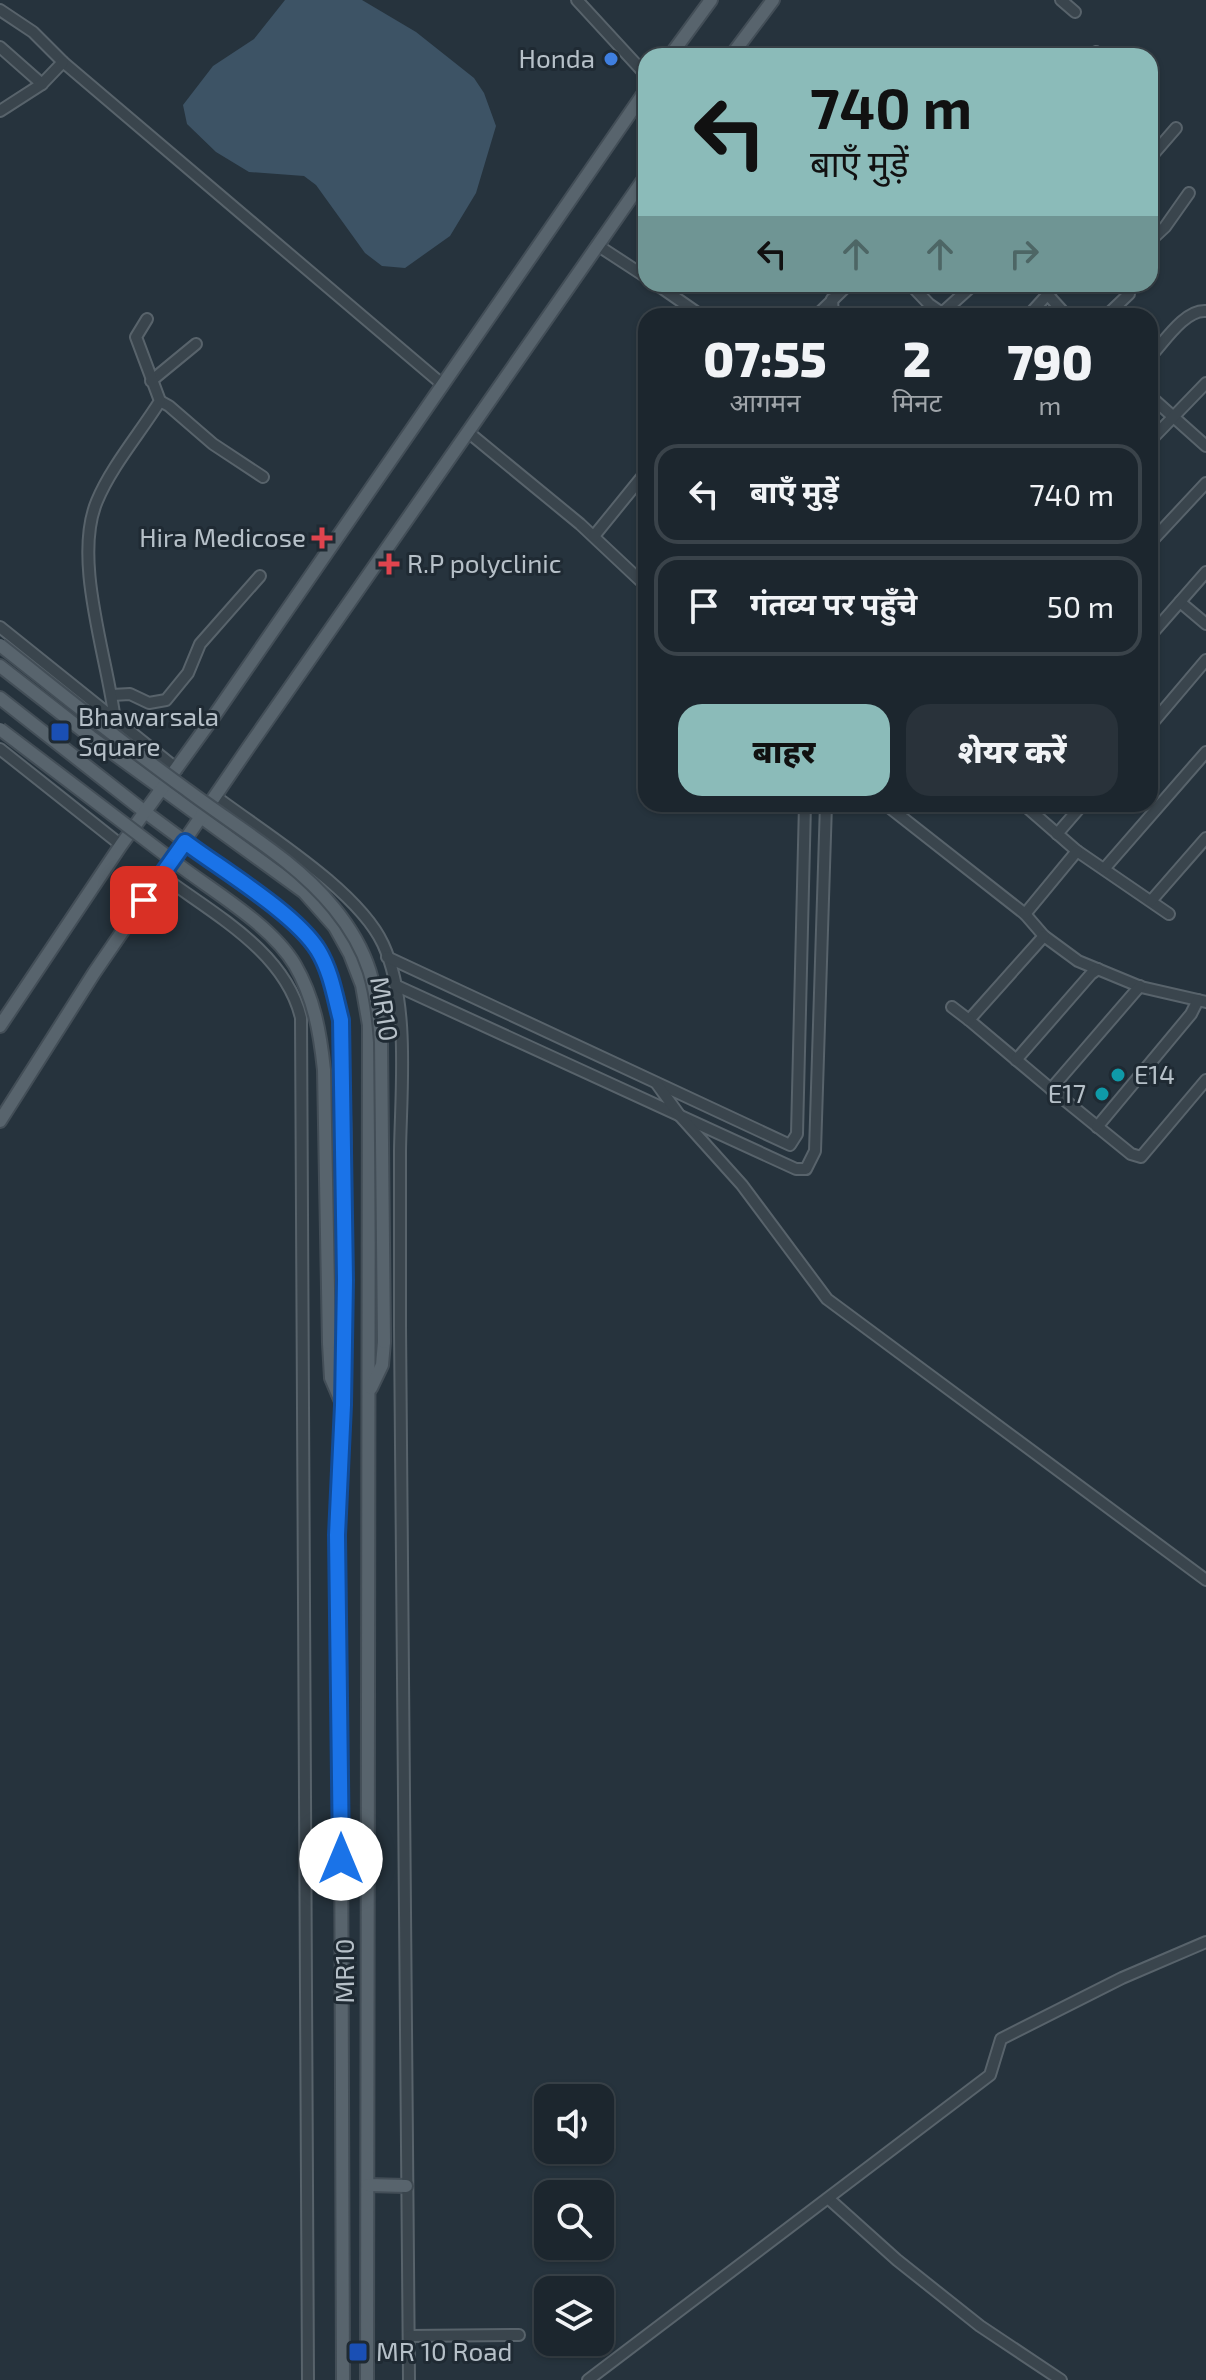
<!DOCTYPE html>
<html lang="hi">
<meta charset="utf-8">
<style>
body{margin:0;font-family:"Exo 2","Noto Sans Devanagari",sans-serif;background:#29323a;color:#f1f3f6;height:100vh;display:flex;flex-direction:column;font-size:30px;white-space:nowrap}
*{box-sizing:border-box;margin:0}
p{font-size:26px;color:#a0a5aa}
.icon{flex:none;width:44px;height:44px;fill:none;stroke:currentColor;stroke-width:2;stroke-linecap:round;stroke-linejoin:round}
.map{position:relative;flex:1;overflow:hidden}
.drawer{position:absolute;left:638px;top:308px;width:520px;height:504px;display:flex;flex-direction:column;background:#1c262e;border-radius:24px;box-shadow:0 2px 6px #0004,0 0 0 2px #3a434a}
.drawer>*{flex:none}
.guide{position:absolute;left:638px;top:48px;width:520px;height:244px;border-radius:24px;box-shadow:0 2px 6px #0004,0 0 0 2px #3a434a;background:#8bbbb9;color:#111;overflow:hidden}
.buttons{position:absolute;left:534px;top:2084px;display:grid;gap:16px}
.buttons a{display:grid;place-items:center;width:80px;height:80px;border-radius:16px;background:#1c262e;box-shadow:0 2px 6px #0004,0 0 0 2px #3a434a;font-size:40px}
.pin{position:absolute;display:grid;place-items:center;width:68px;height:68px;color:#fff;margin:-34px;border-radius:16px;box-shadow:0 4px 12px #0006}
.me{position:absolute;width:88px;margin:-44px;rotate:0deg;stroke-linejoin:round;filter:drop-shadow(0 0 6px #0008)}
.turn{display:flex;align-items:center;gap:28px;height:168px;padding:0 40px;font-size:36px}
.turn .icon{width:104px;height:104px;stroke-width:2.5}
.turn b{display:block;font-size:56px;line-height:68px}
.lanes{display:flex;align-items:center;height:76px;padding:0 40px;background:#0003;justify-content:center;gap:40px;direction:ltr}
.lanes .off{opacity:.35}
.eta{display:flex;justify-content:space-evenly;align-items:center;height:136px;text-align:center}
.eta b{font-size:48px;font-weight:800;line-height:56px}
.action{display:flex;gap:16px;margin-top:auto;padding:16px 40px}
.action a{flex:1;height:92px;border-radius:24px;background:#8bbbb9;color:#111;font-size:32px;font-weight:800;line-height:92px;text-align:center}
.action a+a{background:#29323a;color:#f1f3f6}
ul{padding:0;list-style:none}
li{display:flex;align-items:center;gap:24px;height:100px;margin:0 16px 12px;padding:0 24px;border:4px solid #3a434a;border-radius:24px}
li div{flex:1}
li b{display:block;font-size:30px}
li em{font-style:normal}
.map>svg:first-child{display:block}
.water{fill:#3d5365}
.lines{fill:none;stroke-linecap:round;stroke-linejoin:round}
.minor-casing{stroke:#58636b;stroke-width:14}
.major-casing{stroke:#434e57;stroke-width:16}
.minor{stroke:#3a454d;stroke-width:10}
.major{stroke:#58646d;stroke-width:12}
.major-bridge-casing{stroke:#434e57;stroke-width:16;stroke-linecap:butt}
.major-bridge{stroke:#58646d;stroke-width:12}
.route-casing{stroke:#114b97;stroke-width:20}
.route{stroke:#1a73e8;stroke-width:14}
.shop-dot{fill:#3f7fe0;stroke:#1f2a33;stroke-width:3}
.health-dot{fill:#e0444e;stroke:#1f2a33;stroke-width:3}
.transit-dot{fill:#1a4fb4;stroke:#1f2a33;stroke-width:3}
.culture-dot{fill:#0f9aa8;stroke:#1f2a33;stroke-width:3}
.labels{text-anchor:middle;stroke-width:6;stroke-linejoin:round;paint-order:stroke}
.poi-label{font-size:26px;fill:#b6c0c8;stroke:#1f2a33;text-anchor:start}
.street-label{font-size:26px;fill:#b6c0c8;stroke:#1f2a33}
</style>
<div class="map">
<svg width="1206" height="2380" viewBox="0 0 1206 2380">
<rect width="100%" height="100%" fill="#26333d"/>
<polygon class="water" points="285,0 362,0 416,32 474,78 484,93 496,126 476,193 450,236 405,268 382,266 365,253 316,185 304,176 249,172 216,152 187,124 183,105 213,66 254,39"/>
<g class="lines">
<g class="minor-casing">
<g id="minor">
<polyline points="577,0 646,75"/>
<polyline points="1061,0 1075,12"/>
<polyline points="0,10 33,32 63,62 442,384"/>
<polyline points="0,47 42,84"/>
<polyline points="1093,56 1096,52"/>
<polyline points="0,111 42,84 63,62"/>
<polyline points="1150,158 1176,128"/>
<polyline points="1150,241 1165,227 1189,193"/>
<polyline points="597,245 646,277"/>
<polyline points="656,284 702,316"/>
<polyline points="910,284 929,304 942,313 974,284"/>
<polyline points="1047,294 1067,316"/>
<polyline points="832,299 833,316"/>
<polyline points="816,316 849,284"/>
<polyline points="1028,316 1057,284"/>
<polyline points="1106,316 1129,294 1129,284"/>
<path d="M 1150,357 C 1164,342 1185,309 1206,311"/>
<polyline points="151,381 196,344"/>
<polyline points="1150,396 1206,446"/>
<polyline points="160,401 169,406 213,444 263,477"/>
<polyline points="468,432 580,524 646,586"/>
<polyline points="1150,441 1206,383"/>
<polyline points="594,536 646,472"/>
<polyline points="1150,543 1206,483"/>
<polyline points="1180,602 1206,624"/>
<polyline points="0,627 177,769"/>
<polyline points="1150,636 1206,572"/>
<polyline points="112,695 130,694 149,703 166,700 188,673 200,644 260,576"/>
<path d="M 115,721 C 108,659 72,560 97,501 C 111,467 140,433 160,401 L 136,337 L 147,319"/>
<polyline points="1150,726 1206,660"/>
<polyline points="0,749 121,845"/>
<path d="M 215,796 C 264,833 358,890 383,944 C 410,1003 401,1088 400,1151 C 400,1210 400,1268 400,1327 C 402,1678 405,2029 409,2380"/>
<polyline points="885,804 1025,914 1044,936 1078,961 1141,987 1206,1002"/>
<polyline points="1023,804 1077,851 1169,914"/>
<polyline points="1057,834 1083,804"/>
<polyline points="1104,869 1206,752"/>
<path d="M 161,875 C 213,914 285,951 301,1018 L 308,2380"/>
<polyline points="1151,901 1206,838"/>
<polyline points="1025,914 1077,851"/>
<polyline points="1044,936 969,1020 1051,1089"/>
<polyline points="387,957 790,1145 797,1134 805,804"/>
<polyline points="395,985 796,1169 806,1169 815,1151 826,804"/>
<polyline points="1140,986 1051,1089 1131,1154 1141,1157 1206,1080"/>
<polyline points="952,1007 969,1020"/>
<polyline points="1016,1060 1091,974 1098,969"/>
<polyline points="657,1084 680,1116 742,1185 827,1299 1206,1580"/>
<polyline points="1097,1127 1191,1014 1198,1000"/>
<polyline points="829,2199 897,2260 980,2326 1061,2380"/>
<polyline points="409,2336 519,2335"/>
<polyline points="588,2380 990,2075 1001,2039 1122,1978 1206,1942"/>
</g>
</g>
<g class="major-casing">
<g id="major">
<polyline points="670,56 711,0"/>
<polyline points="731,56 773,0"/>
<polyline points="0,666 91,737 304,892 335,927 350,954 362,985 369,1025 367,2380"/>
<polyline points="0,698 145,812 295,923 318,950 331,979 341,1020 345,1145 345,1280 343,1405 337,1535 341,1798 343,2380"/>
<polyline points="0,1026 121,845 212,719 646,90"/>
<polyline points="0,1121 94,973 248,748 646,176"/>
<polyline points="329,1343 331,1378 340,1399"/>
<polyline points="371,1388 382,1365 384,1342"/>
<polyline points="368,2185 406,2186"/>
</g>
</g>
<use href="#minor" class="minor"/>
<use href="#major" class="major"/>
<g class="major-bridge-casing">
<g id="major-bridge">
<path d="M 0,645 C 62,694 123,744 187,790 C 236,827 295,860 334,908 C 370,952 377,987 381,1042 L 384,1342"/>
<path d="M 0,729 C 60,775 120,821 180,866 C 216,893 272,926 295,965 C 314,998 320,1032 324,1070 L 329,1343"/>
</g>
</g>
<use href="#major-bridge" class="major-bridge"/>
</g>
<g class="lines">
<g class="route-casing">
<path id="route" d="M 144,900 L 185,842 C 221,869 295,913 318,950 C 331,971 335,997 341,1020 L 345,1280 L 343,1405 L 337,1535 L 341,1859"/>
</g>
<use href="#route" class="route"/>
</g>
<circle class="shop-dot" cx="611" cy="59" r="8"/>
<g class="health-dot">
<path d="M318 526h8v8h8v8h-8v8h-8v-8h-8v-8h8z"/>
<path d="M385 552h8v8h8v8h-8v8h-8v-8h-8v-8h8z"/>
</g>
<g class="transit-dot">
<rect x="50" y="722" width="20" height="20" rx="4"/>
<rect x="348" y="2342" width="20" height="20" rx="4"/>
</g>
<g class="culture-dot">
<circle cx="1118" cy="1075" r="8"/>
<circle cx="1102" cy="1094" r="8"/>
</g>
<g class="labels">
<g class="poi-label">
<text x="595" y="68" text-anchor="end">Honda</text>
<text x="306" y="547" text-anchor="end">Hira Medicose</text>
<text x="407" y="573">R.P polyclinic</text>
<text x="78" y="726">Bhawarsala<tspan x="78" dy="30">Square</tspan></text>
<text x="1134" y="1084">E14</text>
<text x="1086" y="1103" text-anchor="end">E17</text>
<text x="376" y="2361">MR 10 Road</text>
</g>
<g class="street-label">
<text transform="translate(384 1009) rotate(81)" y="9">MR10</text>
<text transform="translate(345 1971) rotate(-90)" y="9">MR10</text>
</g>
</g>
</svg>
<div class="buttons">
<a><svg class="icon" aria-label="sound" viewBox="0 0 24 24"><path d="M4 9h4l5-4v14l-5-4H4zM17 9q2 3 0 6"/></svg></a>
<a><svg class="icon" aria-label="search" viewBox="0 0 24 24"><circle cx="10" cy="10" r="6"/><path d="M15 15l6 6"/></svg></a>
<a><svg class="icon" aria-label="layers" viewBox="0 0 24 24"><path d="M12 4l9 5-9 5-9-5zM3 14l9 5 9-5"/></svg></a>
</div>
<div class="pin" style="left:144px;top:900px;background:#d93025"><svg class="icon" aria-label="arrive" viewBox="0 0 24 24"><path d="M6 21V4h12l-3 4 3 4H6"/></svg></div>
<svg class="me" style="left:341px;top:1859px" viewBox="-20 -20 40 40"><circle r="19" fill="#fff"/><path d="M0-13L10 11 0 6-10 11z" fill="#1a73e8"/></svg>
<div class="guide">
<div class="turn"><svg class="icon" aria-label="left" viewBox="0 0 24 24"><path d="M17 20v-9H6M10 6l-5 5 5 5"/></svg><div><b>740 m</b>बाएँ मुड़ें</div></div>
<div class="lanes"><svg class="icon" aria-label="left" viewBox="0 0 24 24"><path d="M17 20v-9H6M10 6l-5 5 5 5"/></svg><svg class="icon off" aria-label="ahead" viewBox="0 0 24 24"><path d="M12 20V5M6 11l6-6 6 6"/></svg><svg class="icon off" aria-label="ahead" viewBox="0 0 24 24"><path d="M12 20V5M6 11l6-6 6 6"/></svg><svg class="icon off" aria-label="right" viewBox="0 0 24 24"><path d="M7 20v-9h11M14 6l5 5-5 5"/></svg></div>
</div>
<section class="drawer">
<div class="eta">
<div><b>07:55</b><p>आगमन</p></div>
<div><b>2</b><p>मिनट</p></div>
<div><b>790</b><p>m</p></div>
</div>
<ul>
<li><svg class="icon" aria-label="left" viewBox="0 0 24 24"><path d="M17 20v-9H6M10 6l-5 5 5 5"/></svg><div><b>बाएँ मुड़ें</b></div><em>740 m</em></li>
<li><svg class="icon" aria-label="arrive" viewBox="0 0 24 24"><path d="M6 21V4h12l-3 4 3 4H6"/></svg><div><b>गंतव्य पर पहुँचे</b></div><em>50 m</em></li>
</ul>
<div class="action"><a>बाहर</a><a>शेयर करें</a></div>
</section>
</div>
